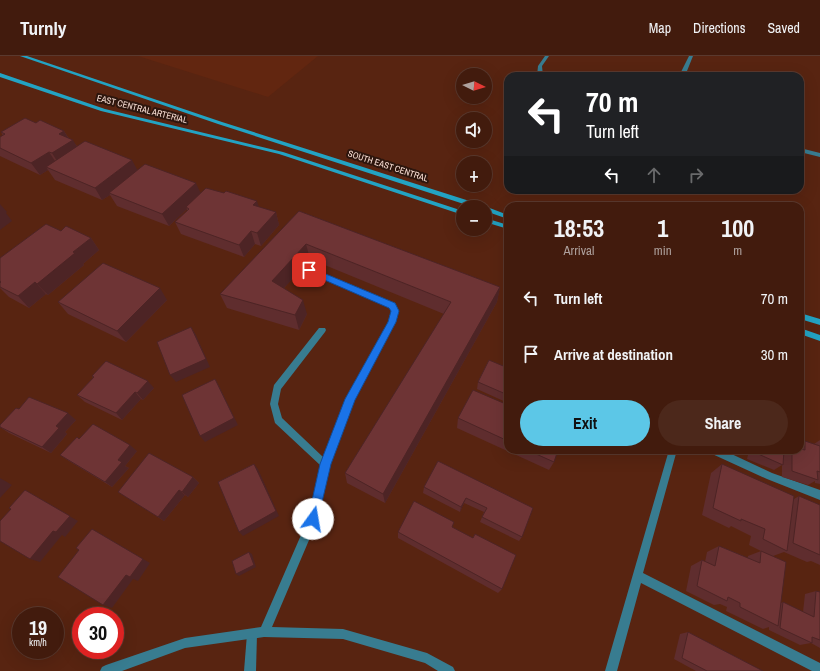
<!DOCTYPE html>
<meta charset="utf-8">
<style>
body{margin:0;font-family:"Archivo Narrow",sans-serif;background:#4c281b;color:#f1f3f6;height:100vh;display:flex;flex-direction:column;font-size:15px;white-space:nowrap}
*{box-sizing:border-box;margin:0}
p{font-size:13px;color:#aea19d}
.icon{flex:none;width:22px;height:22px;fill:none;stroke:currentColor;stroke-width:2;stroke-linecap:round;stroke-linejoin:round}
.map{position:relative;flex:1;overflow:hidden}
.side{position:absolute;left:504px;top:146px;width:300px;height:252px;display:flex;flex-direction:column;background:#421b0d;border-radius:12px;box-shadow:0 4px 16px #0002,0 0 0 1px #5a392e}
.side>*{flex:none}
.top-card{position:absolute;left:504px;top:16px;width:300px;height:122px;border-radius:12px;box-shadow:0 4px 16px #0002,0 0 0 1px #5a392e;background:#202124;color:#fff;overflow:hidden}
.needle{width:26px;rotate:95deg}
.tools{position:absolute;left:456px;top:12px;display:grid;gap:8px}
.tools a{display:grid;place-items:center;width:36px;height:36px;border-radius:50%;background:#421b0d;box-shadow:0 4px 16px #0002,0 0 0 1px #5a392e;font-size:20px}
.speed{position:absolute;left:12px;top:551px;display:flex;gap:8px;font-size:20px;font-weight:700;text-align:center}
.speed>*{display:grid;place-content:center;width:52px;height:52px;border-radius:50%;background:#421b0d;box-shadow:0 4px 16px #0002,0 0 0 1px #5a392e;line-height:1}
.speed small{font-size:10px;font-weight:400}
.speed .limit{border:6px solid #d22;background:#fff;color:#111}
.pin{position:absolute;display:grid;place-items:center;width:34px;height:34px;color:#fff;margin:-17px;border-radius:8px;box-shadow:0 2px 6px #0006}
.me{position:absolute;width:44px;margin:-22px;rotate:13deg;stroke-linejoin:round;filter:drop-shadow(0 0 3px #0008)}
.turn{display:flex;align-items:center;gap:14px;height:84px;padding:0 16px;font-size:18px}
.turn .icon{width:52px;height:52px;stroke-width:2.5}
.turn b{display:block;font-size:28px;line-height:34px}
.lanes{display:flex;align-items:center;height:38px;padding:0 16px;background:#0003;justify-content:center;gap:20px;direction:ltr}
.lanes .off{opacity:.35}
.eta{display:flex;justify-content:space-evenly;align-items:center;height:68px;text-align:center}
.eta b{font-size:24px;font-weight:700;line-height:28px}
.cta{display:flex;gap:8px;margin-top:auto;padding:8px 16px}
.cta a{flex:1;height:46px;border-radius:24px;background:#5cc7e7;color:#111;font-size:16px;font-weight:700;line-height:46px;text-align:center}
.cta a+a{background:#4c281b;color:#f1f3f6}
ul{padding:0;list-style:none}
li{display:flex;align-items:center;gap:12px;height:56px;padding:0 16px}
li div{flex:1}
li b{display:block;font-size:15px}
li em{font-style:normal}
header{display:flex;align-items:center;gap:24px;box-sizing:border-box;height:56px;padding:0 20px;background:#421b0d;border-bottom:1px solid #5a392e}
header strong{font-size:19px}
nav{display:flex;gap:22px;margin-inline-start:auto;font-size:14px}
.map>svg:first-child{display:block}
.built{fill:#622610}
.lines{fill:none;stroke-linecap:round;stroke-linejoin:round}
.lane{fill:#387c90;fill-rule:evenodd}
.street{fill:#387c90;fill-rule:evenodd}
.secondary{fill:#23a3c3;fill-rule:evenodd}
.wall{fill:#5f2d2e}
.shaded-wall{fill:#4d2425}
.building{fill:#6e3435;stroke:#4d2425}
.route{fill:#1a73e8;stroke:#114b97}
.labels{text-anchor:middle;stroke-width:4;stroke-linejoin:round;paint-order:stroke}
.far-street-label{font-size:9px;fill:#fce1d7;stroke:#2d160e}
</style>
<header>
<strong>Turnly</strong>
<nav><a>Map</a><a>Directions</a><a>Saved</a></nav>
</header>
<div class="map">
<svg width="820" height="615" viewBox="0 0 820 615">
<rect width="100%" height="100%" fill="#582411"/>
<polygon class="built" points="138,0 318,0 268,41"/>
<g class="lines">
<g class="lane">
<polygon points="545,0 549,0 542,10 543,20 537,20 538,10"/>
<polygon points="689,0 693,0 685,20 679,20"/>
<polygon points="800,92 820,97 820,101 800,96"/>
<polygon points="252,573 256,574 257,578 256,615 244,615 247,578 248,574"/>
</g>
<g class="street">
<polygon points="309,211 395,247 399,255 396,266 354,344 330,408 318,463 272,571 343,573 427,597 453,611 455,615 438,615 425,607 343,583 264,581 185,592 122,615 100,615 102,611 106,609 185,582 261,571 308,463 320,409 275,367 270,348 274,329 319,272 325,272 326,274 325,276 281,333 278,348 282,362 323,401 347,340 388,266 391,255 389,251 307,216 305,214"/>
<polygon points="669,394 677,394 643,517 820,607 820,615 812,615 641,527 617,615 605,615"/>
<polygon points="709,394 723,394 772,417 820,434 820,444 767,423 710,397"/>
</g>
<g class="secondary">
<polygon points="20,0 27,0 222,66 482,149 483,151 473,151 218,68"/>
<polygon points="0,17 105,53 283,96 463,155 463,159 279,98 101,55 0,21"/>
<polygon points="484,151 487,151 508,159 508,163 485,155"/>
<polygon points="485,162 508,169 508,173 485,166"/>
<polygon points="800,257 820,263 820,269 800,263"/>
<polygon points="800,272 820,279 820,285 800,278"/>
</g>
</g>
<g class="wall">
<polygon points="36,67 64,75 68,81 77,90 137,114 201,137 258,151 276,156 279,169 261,190 255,188 244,201 181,178 175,166 187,155 187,153 169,170 117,150 110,139 102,144 55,124 48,114 40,119 0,100 0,81 3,80 1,76"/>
<polygon points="299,155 500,231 497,246 385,447 347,427 345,417 444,258 310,203 284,232 307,258 299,274 227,252 220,238"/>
<polygon points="61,175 91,182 99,194 83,208 84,209 48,239 46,238 29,252 9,241 0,232 0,202"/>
<polygon points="167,244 126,286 68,258 58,246"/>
<polygon points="508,271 508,281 505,280"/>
<polygon points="508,312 508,347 477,333 478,326"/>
<polygon points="92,320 154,332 143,344 141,343 122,364 85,346 77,339 93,322"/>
<polygon points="508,349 508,394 558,394 554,406 549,414 457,372 458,362"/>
<polygon points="19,353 76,364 65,376 67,378 51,397 9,377 0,371"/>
<polygon points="820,384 820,428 815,427 815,425 808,429 782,421 782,409 774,414 747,403 748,399 736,394 784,394 784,395 785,394 800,394 800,388 805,385 814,388"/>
<polygon points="137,395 125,410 129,412 112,431 69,405 60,399"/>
<polygon points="438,405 522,481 519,485 480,466 484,456 464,447 460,456 423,437 424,431"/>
<polygon points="722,408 794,443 799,440 820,449 820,509 811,505 807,506 784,496 773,500 781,547 783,546 803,556 805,538 816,535 820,536 820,592 811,587 800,589 769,574 769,571 763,573 726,555 727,551 720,548 714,549 686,535 691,510 702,504 705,506 707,496 719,490 748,502 748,500 761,495 749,489 751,480 731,470 729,472 702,459 711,417"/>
<polygon points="193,421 199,427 188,441 185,439 164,465 118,436"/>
<polygon points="452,471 502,533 498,537 398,482 398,476"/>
<polygon points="688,576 763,615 696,615 674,603 680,578"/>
</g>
<g class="shaded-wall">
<polygon points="64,75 70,85 73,84 80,96 60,110 52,97 59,78"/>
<polygon points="49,96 57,108 46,111 48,114 40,119 31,107"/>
<polygon points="132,104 139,117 109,137 110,139 102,144 95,132"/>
<polygon points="196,127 202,140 186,151 187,153 169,170 162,158"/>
<polygon points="257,145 261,157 253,149"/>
<polygon points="0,148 7,156 6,157 12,165 0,174"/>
<polygon points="276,156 279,169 261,190 257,177"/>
<polygon points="251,175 255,188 244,201 239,189"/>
<polygon points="91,182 99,194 83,208 84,209 48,239 37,228 73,196"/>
<polygon points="306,188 310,203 277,240 272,225"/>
<polygon points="35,226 46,238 29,252 18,240"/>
<polygon points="500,231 497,246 385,447 383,438"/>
<polygon points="160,232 167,244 126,286 117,275"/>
<polygon points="303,244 307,258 299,274 295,259"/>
<polygon points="191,271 196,279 210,311 176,326 170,319"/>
<polygon points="215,323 219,330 238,369 205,386 200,380"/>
<polygon points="148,325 154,332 143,344 137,337"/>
<polygon points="135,336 141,343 122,364 116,357"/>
<polygon points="68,357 76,364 65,376 67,378 51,397 42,391 56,370"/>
<polygon points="130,389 137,395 125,410 129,412 112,431 105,426 118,404"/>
<polygon points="254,408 258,413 279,460 243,480 239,476"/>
<polygon points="193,421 199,427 188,441 182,436"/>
<polygon points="0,422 12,429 0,442"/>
<polygon points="179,434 185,439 164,465 158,461"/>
<polygon points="34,440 78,465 65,481 62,479 40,506 30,503"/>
<polygon points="466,442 464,447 460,456 461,451"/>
<polygon points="92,473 150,507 138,525 133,523 112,552 103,549 126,519"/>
<polygon points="249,496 252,498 256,511 239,520 236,518"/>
</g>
<g class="building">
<polygon points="25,62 36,67 40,64 64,75 59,78 73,84 52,97 49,96 31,107 0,92 0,81 5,78 1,76"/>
<polygon points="85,85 132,104 95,132 46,111"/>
<polygon points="145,108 196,127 162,158 109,137"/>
<polygon points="206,132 224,137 226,135 257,145 253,149 276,156 257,177 251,175 239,189 175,166 189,153 186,151"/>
<polygon points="299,155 500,231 383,438 345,417 451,246 306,188 272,225 303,244 295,259 220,238"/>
<polygon points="46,168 61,175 66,170 91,182 73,196 75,197 37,228 35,226 18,240 0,231 0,227 1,226 0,225 0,202"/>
<polygon points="103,207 160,232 117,275 58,246"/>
<polygon points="191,271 206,303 170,319 157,286"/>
<polygon points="489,304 508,312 508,339 478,326"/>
<polygon points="106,305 148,325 137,337 135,336 116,357 77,339 94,321 92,320"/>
<polygon points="215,323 234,362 200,380 182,339"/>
<polygon points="473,334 508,349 508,385 458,362"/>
<polygon points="29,341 68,357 56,370 59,372 42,391 0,371 0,369 16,352 19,353"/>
<polygon points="93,368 130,389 118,404 122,406 105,426 60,399 77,381 79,383"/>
<polygon points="805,385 820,390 820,416 817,415 818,424 792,415 792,394 800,394 800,393 805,394"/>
<polygon points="527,394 558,394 554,406"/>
<polygon points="756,394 784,394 783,409 756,397"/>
<polygon points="149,397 193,421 182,436 179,434 158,461 118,436"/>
<polygon points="438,405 533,452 522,481 482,461 487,452 466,442 461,451 424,431"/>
<polygon points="254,408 276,455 239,476 218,426"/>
<polygon points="722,408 794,440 787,495 763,483 765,473 741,463 741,465 713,452"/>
<polygon points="25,434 70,460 56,476 53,475 30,503 0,485 0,465 11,453 9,452"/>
<polygon points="799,440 820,449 820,499 793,487"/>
<polygon points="414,445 454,466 452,471 473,482 475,478 516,499 502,533 398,476"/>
<polygon points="92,473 143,503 130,521 126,519 103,549 58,521 79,494 76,492"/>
<polygon points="719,490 760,507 761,495 786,506 778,570 740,551 740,547 728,541 727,545 697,530 702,504 715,510"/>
<polygon points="249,496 254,509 236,518 232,505"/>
<polygon points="816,535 820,536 820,584 812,581 812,587 780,572 783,546 814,561"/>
<polygon points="688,576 763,615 707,615 682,602"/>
</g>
<polygon class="route" points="309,211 395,247 399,255 396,266 355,344 331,408 318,463 317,467 313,468 309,467 308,463 320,408 345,343 388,266 391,255 389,252 306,216 306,212"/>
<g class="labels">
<g class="far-street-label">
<text transform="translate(142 53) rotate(14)" y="3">EAST CENTRAL ARTERIAL</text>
<text transform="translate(388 110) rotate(18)" y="3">SOUTH EAST CENTRAL</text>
</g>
</g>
</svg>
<div class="tools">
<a><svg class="needle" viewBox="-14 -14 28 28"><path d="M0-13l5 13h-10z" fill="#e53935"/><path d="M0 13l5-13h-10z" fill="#aea19d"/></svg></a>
<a><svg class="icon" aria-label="sound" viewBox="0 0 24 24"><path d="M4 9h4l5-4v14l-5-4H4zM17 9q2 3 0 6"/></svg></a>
<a>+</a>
<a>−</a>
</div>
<div class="speed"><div>19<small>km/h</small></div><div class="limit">30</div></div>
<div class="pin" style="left:309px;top:214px;background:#d93025"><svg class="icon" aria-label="arrive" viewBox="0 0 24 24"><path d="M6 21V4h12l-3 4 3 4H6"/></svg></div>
<svg class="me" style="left:313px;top:463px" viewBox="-20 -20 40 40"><circle r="19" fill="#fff"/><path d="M0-13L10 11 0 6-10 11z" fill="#1a73e8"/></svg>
<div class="top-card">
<div class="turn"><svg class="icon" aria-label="left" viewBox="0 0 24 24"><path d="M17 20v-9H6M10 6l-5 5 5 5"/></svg><div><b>70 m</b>Turn left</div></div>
<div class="lanes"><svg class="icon" aria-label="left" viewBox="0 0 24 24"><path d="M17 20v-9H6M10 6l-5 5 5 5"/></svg><svg class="icon off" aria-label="ahead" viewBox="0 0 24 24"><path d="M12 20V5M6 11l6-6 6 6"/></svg><svg class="icon off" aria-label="right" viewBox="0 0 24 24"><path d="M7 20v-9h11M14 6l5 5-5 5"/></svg></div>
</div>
<section class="side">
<div class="eta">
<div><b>18:53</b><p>Arrival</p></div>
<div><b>1</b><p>min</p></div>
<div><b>100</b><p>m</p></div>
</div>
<ul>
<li><svg class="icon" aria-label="left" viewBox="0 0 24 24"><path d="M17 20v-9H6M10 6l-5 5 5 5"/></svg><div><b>Turn left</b></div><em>70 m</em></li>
<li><svg class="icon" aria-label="arrive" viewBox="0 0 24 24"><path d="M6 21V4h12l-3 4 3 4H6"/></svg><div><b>Arrive at destination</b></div><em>30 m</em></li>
</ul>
<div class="cta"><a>Exit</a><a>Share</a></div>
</section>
</div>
